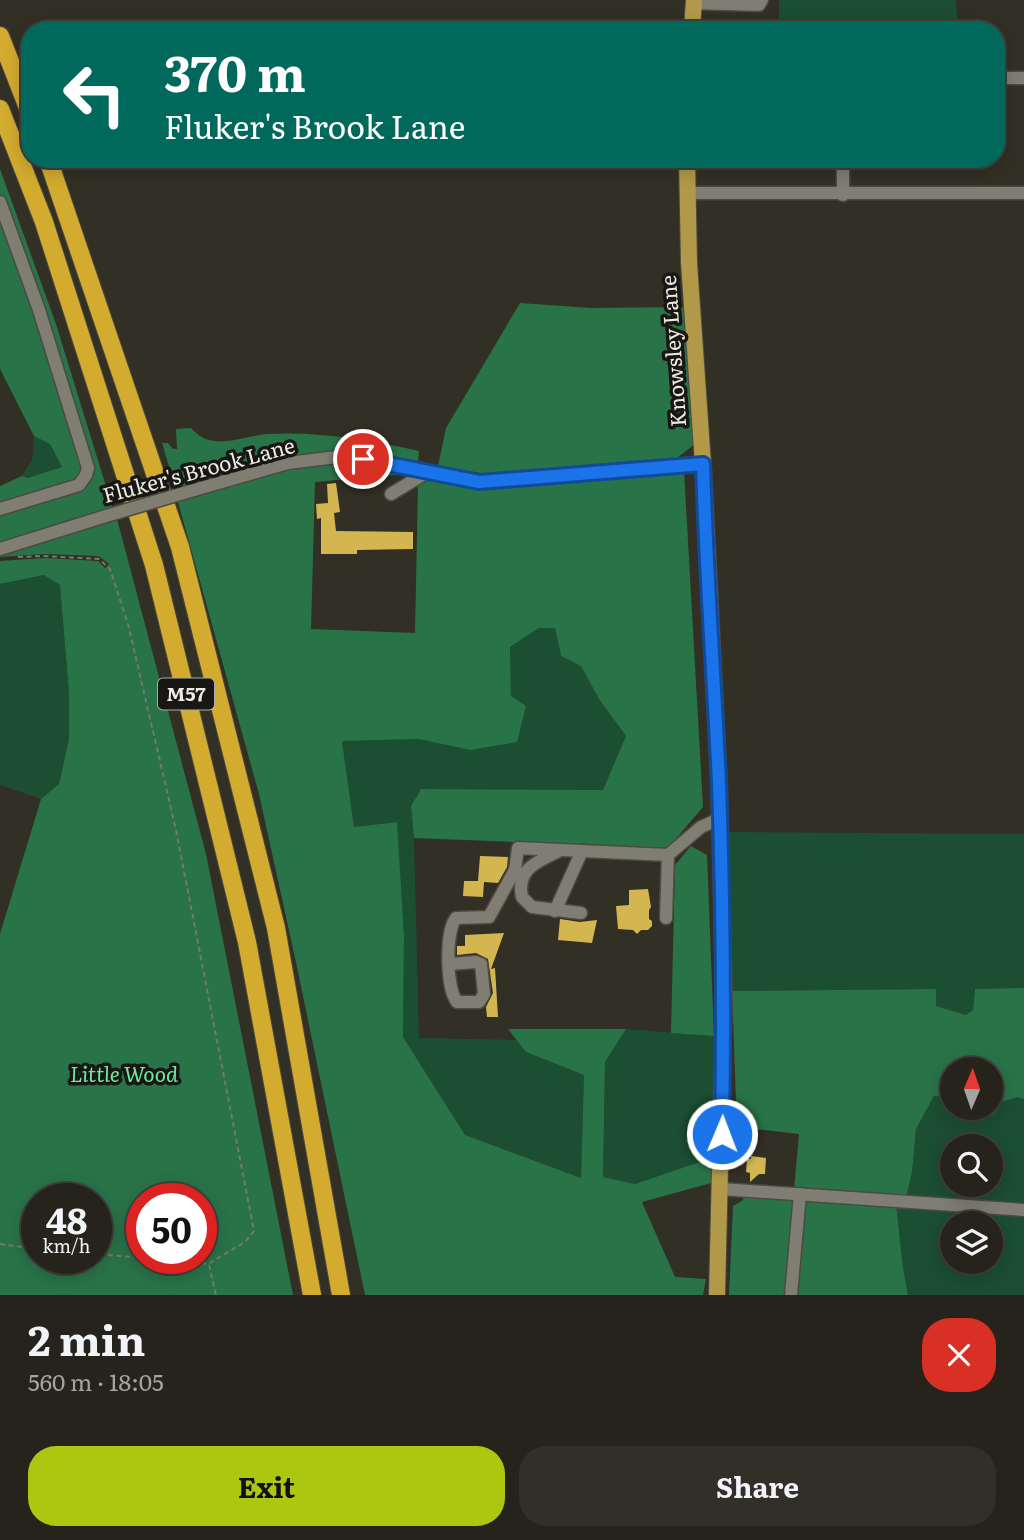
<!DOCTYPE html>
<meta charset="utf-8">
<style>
body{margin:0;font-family:Literata,serif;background:#322f29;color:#f1f3f6;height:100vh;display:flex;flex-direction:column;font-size:26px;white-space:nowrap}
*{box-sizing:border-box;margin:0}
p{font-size:23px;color:#a4a4a3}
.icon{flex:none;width:38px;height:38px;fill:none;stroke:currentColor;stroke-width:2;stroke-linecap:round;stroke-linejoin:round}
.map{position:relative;height:1295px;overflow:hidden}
.details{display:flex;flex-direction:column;background:#26231c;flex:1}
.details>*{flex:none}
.guide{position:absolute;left:21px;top:21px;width:984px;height:147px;border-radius:28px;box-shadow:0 4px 18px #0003,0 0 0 2px #42403b;background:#00695c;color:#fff;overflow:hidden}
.needle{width:46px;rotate:2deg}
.tools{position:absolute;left:940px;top:1057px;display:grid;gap:14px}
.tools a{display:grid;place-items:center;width:63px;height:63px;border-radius:50%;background:#26231c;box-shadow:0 4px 18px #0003,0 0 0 2px #42403b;font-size:35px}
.speed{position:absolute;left:21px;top:1183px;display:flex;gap:14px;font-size:35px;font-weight:700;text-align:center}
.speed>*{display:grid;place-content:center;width:91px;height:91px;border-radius:50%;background:#26231c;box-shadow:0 4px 18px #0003,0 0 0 2px #42403b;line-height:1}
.speed small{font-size:18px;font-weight:400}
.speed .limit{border:10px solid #d22;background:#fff;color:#111}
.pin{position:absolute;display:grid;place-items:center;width:60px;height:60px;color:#fff;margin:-30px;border:4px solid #fff;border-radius:50%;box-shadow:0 2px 7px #0007}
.me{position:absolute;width:77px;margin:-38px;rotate:1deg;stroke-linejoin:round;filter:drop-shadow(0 0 5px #0008)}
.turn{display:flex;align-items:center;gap:24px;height:147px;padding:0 28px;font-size:32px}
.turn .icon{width:91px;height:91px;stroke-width:2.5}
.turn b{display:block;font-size:49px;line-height:60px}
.round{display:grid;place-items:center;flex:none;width:74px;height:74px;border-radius:28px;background:#322f29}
.head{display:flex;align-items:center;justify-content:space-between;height:119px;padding:0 28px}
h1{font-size:42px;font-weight:700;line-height:52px}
.cta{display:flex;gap:14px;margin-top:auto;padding:14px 28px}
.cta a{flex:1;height:80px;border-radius:28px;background:#adc60f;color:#111;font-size:28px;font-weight:700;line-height:80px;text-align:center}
.cta a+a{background:#322f29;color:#f1f3f6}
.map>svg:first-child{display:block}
.green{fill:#1c4e31;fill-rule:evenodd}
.forest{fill:#297349;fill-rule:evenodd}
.building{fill:#d4b651}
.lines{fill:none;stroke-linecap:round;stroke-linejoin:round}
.minor-casing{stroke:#4c4a41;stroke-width:15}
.major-casing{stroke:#4c4a41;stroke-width:18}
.highway-casing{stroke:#4c4a41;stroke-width:20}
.path{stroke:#7a776f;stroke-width:2;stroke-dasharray:5 3.5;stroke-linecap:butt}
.minor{stroke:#807d72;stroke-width:12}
.major{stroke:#b2994a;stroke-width:16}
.highway{stroke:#d3ab2f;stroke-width:18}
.minor-bridge-casing{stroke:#4c4a41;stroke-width:15;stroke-linecap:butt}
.minor-bridge{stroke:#807d72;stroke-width:12}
.route-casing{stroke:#114b97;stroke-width:18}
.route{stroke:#1a73e8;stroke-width:12}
.labels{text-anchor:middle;stroke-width:7;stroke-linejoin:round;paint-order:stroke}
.shield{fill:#181713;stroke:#acaba5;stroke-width:2}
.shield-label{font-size:19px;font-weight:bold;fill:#ecebe4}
.street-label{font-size:21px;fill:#ecebe4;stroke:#181713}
.park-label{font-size:21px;font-style:italic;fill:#6deaa0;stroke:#181713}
</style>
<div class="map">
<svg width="1024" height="1295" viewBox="0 0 1024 1295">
<rect width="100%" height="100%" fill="#322f25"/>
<g class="green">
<polygon points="779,0 956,0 958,30 779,30"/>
<polygon points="34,436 50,444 63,468 28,478 22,476 32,460"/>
<polygon points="44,575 60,584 69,693 69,739 59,784 41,799 0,785 0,584"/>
<polygon points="539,628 555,628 561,656 581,666 599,699 626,736 603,790 421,789 411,806 414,838 419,1038 517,1040 526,1052 584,1075 581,1178 465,1136 403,1037 404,935 396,822 354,827 342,741 419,739 470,750 511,696 510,647"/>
<polygon points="728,832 1024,834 1024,988 975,989 973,1010 966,1015 936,1006 935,989 732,991"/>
<polygon points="626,1029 714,1036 714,1157 635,1184 603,1177 605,1062"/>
<path d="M 934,1096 L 944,1097 L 952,1116 L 969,1110 L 993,1115 L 1002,1102 L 1017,1096 L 1024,1099 L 1024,1207 L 906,1199 L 912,1172 L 916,1129 ZM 952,1146 L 990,1146 L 990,1185 L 952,1185 Z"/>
<path d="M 896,1204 L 1024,1214 L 1024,1295 L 908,1295 L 903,1268 ZM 952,1223 L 990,1223 L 990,1262 L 952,1262 Z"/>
</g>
<g class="forest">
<polygon points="0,169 56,324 113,509 0,544 0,512 83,477 0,506 0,486 22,476 28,478 62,467 50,444 34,436 0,369"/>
<polygon points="520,303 591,308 684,307 696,443 677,458 487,474 438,466 446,428"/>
<path d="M 191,428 C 213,453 240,436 267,434 C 318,431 370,440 419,451 L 418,461 L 413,463 L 288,458 L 262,463 L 176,490 L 162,443 L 168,443 L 173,449 L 177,449 L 176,429 Z"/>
<polygon points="345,462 415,473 315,482 311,629 415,633 418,483 438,479 684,470 703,807 668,848 414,838 411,806 421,789 603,790 626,736 599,699 581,666 561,656 555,628 539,628 510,647 511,696 526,706 517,742 470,750 419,739 342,741 354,827 397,822 404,935 403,1037 465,1135 581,1178 584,1075 526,1052 508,1029 626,1029 605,1062 603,1177 635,1184 714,1157 713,1179 711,1183 642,1202 675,1277 706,1279 703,1295 365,1295 297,967 259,794 178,502 290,468"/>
<path d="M 117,519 L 206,854 L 293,1295 L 0,1295 L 0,934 L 41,799 L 59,784 L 69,739 L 69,693 L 60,585 L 44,575 L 0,584 L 0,561 L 45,558 L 98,561 L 105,568 L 109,564 L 100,557 L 96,556 L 45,554 L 0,557 L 0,552 ZM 37,1199 L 96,1199 L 96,1258 L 37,1258 ZM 142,1199 L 201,1199 L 201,1258 L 142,1258 Z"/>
<polygon points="691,846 707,855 714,1036 671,1033 675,865"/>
<path d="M 1024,988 L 1024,1099 L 1017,1097 L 1002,1102 L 994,1115 L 969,1110 L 952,1116 L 944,1107 L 944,1097 L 934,1096 L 916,1129 L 912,1172 L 906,1199 L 794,1190 L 799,1134 L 737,1127 L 732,991 L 936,989 L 936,1006 L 966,1015 L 973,1010 L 975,989 ZM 952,1069 L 990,1069 L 990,1108 L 952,1108 Z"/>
<polygon points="746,1192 896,1204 903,1268 908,1295 729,1295 733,1206 742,1201"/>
</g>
<g class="building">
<polygon points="336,483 340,512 334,513 336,531 413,532 413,549 357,550 357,554 321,554 321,518 317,519 316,504 328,503 327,484"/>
<polygon points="480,856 508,857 507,867 498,883 484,882 483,897 463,896 464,881 478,881"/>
<polygon points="648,889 651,907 649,910 649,919 652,921 652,926 648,930 641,930 637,934 633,930 618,929 616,906 629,905 629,890"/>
<polygon points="560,919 580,922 597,920 592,943 558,940"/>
<polygon points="504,933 491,969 495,968 498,1017 487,1017 486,1007 493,993 488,959 476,953 457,955 457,946 465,946 465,935"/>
<polygon points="751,1156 766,1158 765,1174 759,1174 750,1182 750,1173 746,1172 747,1159 751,1159"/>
</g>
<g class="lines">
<g class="minor-casing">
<g id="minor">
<polyline points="693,3 759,5 762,0"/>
<polyline points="996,78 1024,78"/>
<polyline points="687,193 1024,193"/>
<polyline points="843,195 843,159"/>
<polyline points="0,202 39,310 88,468 86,475 79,485 0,509"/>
<polyline points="194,490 288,463 337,457 415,468 479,482 703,464"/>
<polyline points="391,494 429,471"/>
<polyline points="0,549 106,516"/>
<path d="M 557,852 C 536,862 516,870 522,897 L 532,907 L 581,913"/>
<polyline points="555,911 582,851"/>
<polyline points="666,918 668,855"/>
<path d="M 450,964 L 476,962 L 481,964 L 484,994 L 479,1002 L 457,1002 C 446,988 445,932 456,918 L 489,917 L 515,870 L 518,848 L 668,855 L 701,827 L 719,819"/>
<polyline points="721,1189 1024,1210"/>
<polyline points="791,1295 800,1194"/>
</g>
</g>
<g class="major-casing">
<g id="major">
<polyline points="692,30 694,0"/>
<polyline points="687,159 689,263 703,464 719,783 724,997 717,1295"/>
</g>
</g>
<g class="highway-casing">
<g id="highway">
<polyline points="0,36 30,113"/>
<polyline points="0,109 44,222 154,565 247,942 312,1295"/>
<polyline points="48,159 180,547 276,928 341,1295"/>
</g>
</g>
<g class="path">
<polyline points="18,557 44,556 99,559 110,569 128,624 176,830 254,1231 245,1242 208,1264 96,1254"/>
<polyline points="0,1244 37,1249"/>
<polyline points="209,1265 216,1295"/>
</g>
<use href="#minor" class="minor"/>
<use href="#major" class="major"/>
<use href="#highway" class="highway"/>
<g class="minor-bridge-casing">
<polyline id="minor-bridge" points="106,516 194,490"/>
</g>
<use href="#minor-bridge" class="minor-bridge"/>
</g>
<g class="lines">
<g class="route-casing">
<path id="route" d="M 363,459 L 479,482 L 703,464 C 706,570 714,677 719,783 C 723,900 724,1017 722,1134"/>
</g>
<use href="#route" class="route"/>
</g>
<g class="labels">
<rect class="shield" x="158" y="678.5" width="56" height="31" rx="5"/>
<g class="shield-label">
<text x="186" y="701">M57</text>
</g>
<g class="street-label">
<text transform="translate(674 351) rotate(-94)" y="7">Knowsley Lane</text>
<text transform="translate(199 471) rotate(-15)" y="7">Fluker's Brook Lane</text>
</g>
<g class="park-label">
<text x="124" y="1082">Little Wood</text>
</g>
</g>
</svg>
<div class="tools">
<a><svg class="needle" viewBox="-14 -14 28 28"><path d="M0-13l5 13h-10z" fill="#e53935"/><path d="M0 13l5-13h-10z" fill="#a4a4a3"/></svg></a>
<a><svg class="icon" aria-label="search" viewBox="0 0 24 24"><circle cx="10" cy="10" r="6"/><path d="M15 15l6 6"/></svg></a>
<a><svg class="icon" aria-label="layers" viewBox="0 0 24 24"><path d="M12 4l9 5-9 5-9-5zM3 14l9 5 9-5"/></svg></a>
</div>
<div class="speed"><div>48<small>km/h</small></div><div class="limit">50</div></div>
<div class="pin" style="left:363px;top:459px;background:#d93025"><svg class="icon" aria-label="arrive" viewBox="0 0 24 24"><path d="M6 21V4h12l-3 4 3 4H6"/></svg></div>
<svg class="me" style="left:722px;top:1134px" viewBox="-20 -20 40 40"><circle r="17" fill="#1a73e8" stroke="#fff" stroke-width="3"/><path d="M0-11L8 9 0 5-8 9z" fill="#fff"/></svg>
<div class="guide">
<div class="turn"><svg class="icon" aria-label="left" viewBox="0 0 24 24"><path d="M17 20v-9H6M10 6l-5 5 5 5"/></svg><div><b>370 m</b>Fluker's Brook Lane</div></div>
</div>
</div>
<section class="details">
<div class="head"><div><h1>2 min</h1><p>560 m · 18:05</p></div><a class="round" style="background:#d93025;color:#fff"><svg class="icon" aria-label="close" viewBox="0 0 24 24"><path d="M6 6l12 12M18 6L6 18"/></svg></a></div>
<div class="cta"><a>Exit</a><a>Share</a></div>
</section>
